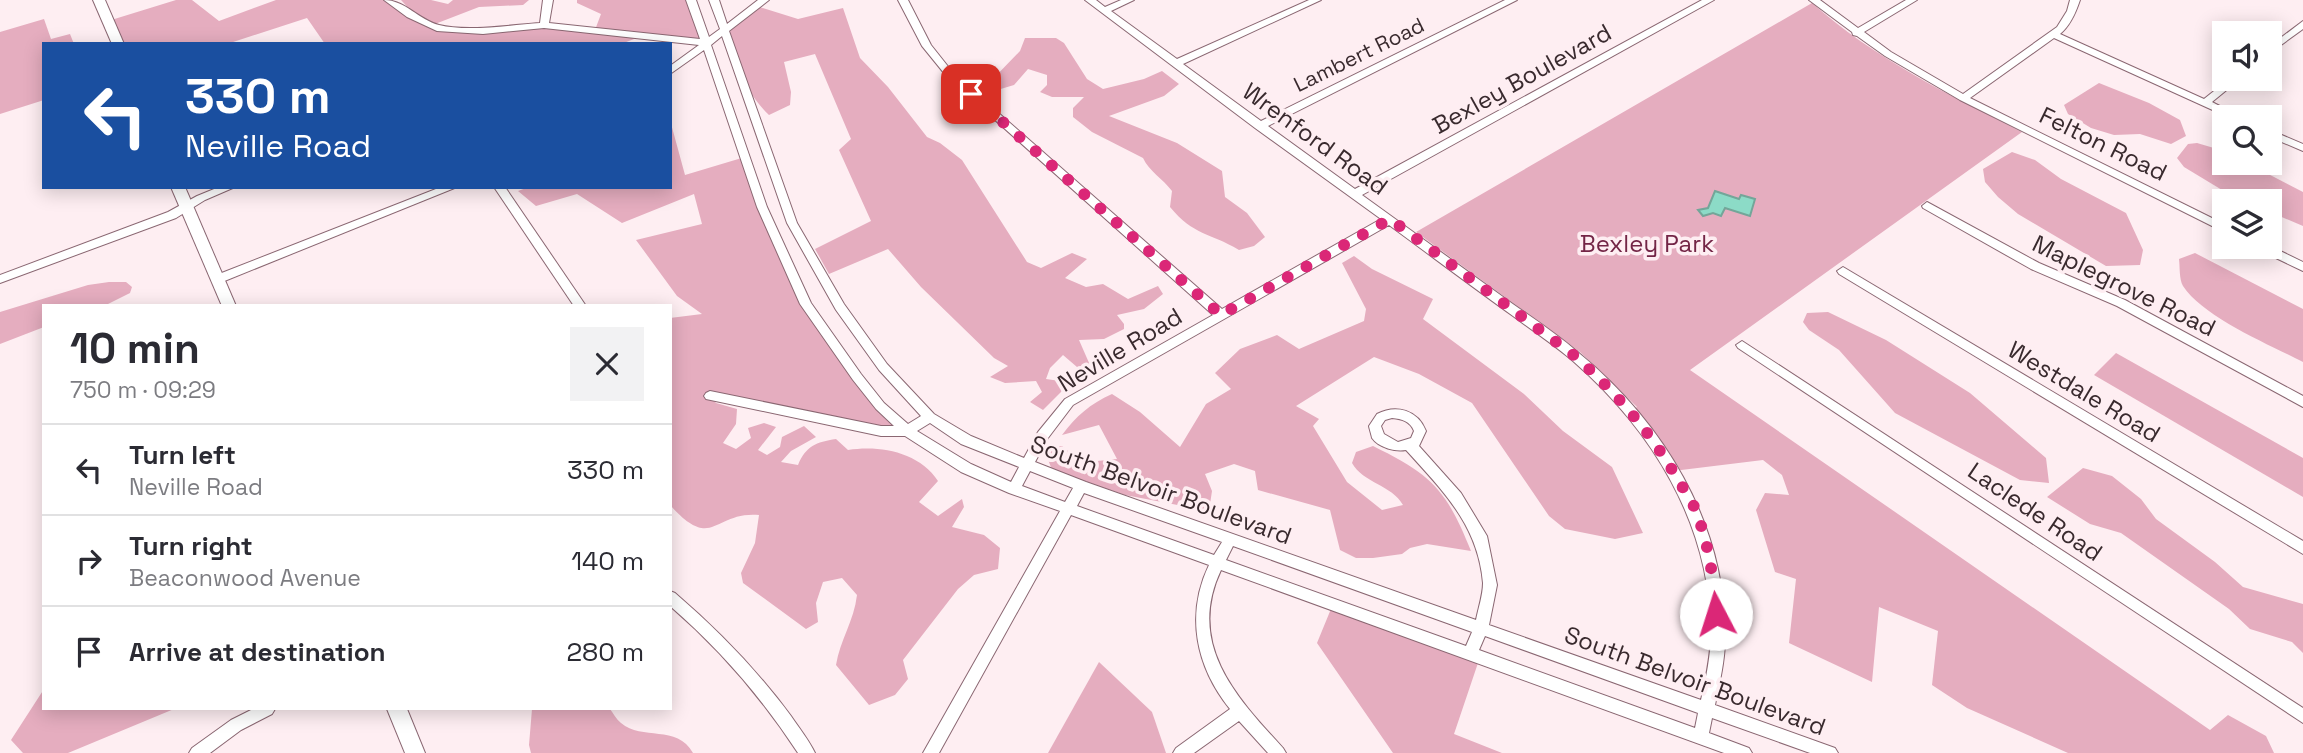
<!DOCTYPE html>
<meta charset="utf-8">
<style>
body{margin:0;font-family:"Space Grotesk",sans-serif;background:#f2f2f3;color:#2b2b33;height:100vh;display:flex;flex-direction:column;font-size:26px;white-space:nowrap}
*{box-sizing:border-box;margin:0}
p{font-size:23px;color:#7c7c81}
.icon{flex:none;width:38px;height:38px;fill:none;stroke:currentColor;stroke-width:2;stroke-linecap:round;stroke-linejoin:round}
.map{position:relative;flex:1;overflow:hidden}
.details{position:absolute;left:42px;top:304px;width:630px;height:406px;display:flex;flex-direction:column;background:#fff;border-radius:0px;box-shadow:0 4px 18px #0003}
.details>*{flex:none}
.banner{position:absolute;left:42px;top:42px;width:630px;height:147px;border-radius:0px;box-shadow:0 4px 18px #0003;background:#1a4fa0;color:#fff;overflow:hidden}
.controls{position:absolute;left:2212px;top:21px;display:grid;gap:14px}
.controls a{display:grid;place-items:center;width:70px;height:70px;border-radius:0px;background:#fff;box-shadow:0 4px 18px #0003;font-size:35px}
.pin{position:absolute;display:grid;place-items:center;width:60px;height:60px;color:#fff;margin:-30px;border-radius:14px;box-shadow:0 4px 10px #0006}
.me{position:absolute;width:77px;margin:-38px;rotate:355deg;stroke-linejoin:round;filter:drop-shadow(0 0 5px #0008)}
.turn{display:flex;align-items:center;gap:24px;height:147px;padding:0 28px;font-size:32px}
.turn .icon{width:91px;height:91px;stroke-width:2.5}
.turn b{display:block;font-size:49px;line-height:60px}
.round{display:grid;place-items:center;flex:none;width:74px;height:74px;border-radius:0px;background:#f2f2f3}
.headline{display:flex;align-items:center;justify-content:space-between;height:119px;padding:0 28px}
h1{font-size:42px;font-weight:800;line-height:52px}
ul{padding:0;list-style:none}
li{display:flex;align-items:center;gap:21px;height:91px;padding:0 28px;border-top:2px solid #e1e1e2}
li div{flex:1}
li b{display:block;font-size:26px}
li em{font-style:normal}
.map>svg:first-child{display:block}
.green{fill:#e5adbf}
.water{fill:#8cdbc7;stroke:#73a699;stroke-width:2}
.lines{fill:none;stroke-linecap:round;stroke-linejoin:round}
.minor-casing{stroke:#8a6772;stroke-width:2}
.major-casing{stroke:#8a6772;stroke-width:2}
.minor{fill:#fff;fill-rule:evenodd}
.major{fill:#fff;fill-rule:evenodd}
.route{stroke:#db2777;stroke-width:12;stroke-dasharray:0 21.6}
.labels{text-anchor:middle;stroke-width:7;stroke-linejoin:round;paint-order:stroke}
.far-street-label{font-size:21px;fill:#392a2e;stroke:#feeef2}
.street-label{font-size:24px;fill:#392a2e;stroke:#feeef2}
.park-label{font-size:24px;fill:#732546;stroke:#feeef2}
</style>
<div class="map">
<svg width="2303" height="753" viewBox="0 0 2303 753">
<rect width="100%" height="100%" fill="#feeef2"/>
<g class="green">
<polygon points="176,0 192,0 219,21 276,0 389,0 410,15 437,28 459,31 544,25 595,30 601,14 577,3 577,0 691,0 707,43 642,36 621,44 325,44 307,18 227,44 118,44 108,21"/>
<polygon points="401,0 431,0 448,4 453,0 529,0 523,5 479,7 435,24 411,11"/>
<path d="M 1812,3 C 1874,58 1949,95 2022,132 L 1690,370 L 2210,730 L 2228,715 L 2266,736 L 2274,753 L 2068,753 L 1967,708 L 1932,685 L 1938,631 L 1879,607 L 1872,682 L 1789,643 L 1796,579 L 1775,572 L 1756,510 L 1765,493 L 1789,495 L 1782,475 L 1763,460 L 1673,471 L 1631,411 L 1637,407 L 1580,352 L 1416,232 Z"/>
<path d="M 756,6 L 798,19 L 843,8 L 860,58 L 888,87 L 927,137 L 940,143 L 962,160 L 1027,262 L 1041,268 L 1072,253 L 1087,259 L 1065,278 L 1086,287 L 1103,284 L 1128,299 L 1158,286 L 1163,294 L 1144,309 L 1117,315 L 1124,324 L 1124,329 L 1104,339 L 1079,340 L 1093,372 L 1084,373 L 1063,355 L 1050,368 L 1046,379 L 1067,382 L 1061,392 L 1043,410 L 1030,402 L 1042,392 L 1036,381 L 1005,383 L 990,377 L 1008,366 L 994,358 L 921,287 L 888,249 L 829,274 L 815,249 L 871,221 L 839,150 L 851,139 L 815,54 L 784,62 L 791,92 L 790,105 L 769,115 C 745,92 735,61 724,30 Z"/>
<polygon points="44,19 51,39 70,34 74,44 44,44 44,100 0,114 0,32"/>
<path d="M 1025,38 L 1056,38 L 1064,43 L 1087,79 L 1103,89 L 1144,79 L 1162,71 L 1179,84 L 1164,96 L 1109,116 L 1177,143 L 1222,171 L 1225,197 L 1247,213 L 1265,237 L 1254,246 L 1239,250 C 1209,232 1194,236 1170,207 L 1172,191 C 1163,179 1149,171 1143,158 L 1092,132 L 1073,117 L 1073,108 L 1084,97 L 1052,97 L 1040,92 L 1047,85 L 1047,75 L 1028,69 L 1014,85 L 994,91 L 989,83 L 1020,51 Z"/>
<polygon points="2099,83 2149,103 2180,120 2186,136 2171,144 2140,134 2114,135 2091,128 2068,114 2064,105"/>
<path d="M 670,120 L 685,175 L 745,157 L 806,304 L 857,377 L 907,431 L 711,397 L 716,403 L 737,409 L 736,424 L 723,443 L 736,449 L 751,438 L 748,428 L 764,423 L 776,427 L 758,450 L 767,455 L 780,447 L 782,437 L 804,426 L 816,437 L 791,451 L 781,462 L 798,465 C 806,446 816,442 836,439 L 848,450 C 880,445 919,452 938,481 L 919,502 L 938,516 L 962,499 L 964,507 L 952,527 L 984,535 L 1000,548 L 998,569 L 974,575 L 958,589 L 903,660 L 908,679 L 895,695 L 869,705 L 836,665 C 840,640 854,621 857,595 L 842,578 L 823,582 L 816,603 L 818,622 L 806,629 L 743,583 L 741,573 L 755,543 L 759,515 C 713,511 713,553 670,505 L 670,318 L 702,314 L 677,296 L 636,240 L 702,224 L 694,194 L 622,223 L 577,194 L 536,206 L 518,191 L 529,187 L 670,187 Z"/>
<polygon points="2197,143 2224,151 2224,163 2247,163 2303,192 2303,226 2270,212 2270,201 2245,201 2227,193 2184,167 2177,158 2188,144"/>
<polygon points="2012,152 2035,160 2061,179 2126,213 2143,250 2140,265 2106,266 2018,214 1998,197 1985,182 1983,169"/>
<path d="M 2195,253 L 2303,309 L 2303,362 C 2270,345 2203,317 2183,286 C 2179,279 2180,267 2179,259 Z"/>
<path d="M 1354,256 L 1372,269 L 1433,299 L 1423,319 L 1524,394 L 1563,431 L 1612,467 L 1643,533 L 1615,539 L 1565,529 L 1549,516 L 1472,403 L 1419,374 L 1374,357 L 1296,406 L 1319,419 L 1313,426 L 1347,482 L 1382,510 L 1403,505 C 1392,485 1363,483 1352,463 L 1356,452 L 1373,446 C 1432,475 1446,489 1471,551 L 1427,544 L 1410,548 L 1402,554 L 1373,558 L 1356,558 L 1340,550 L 1330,510 L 1258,490 L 1255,471 L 1234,464 L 1205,474 L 1212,491 L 1209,511 L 1125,495 L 1052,470 L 1044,449 L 1062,446 L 1072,454 L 1077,463 L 1117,459 L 1099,425 L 1062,435 C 1076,416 1090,404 1112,394 L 1140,412 L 1180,447 L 1206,404 L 1231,389 L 1215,373 L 1240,349 L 1277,335 L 1299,349 L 1364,321 L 1366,309 L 1342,263 Z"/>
<polygon points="109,282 126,282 132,287 130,293 104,306 44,306 44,327 0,344 0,312 88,285"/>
<polygon points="1828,312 1886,340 1970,393 2046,458 2049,483 2020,480 1895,413 1839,350 1809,330 1803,322 1807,313"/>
<polygon points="2116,353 2303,458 2303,497 2094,375"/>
<polygon points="2083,468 2112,476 2141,499 2156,519 2215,562 2243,587 2303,604 2303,653 2292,642 2250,629 2229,609 2121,533 2090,524 2047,497"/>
<polygon points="1333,604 1480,657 1454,734 1502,753 1393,753 1317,643"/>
<polygon points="1099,662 1152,712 1166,753 1048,753"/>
<polygon points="44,689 44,709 174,709 68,753 23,753 11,740"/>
<path d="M 532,709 L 610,709 C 613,713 616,719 621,723 C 642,741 677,724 693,753 L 531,753 L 529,745 Z"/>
</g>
<polygon class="water" points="1715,191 1739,199 1741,195 1755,199 1750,216 1725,208 1721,216 1713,213 1703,216 1698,210 1708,208"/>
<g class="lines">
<g class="minor-casing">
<g id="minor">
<path d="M 384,0 C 405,0 419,20 439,25 C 467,32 511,25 540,23 L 543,0 L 553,0 L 549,23 L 700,39 L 686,0 L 696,0 L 709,37 L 720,29 L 709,0 L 719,0 L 727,24 L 758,0 L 769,0 L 729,31 L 797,223 L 844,304 L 887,364 L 934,414 L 971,436 L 1024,458 L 1038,432 L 1065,399 L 1213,315 L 948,78 L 922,46 L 898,0 L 908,0 L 931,45 L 954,74 L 1222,309 L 1381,219 L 1255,128 L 1085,0 L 1096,0 L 1105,7 L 1121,0 L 1134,0 L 1111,11 L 1177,59 L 1309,0 L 1321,0 L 1183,64 L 1261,121 L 1505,0 L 1517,0 L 1268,126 L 1355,189 L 1702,0 L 1714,0 L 1362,195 C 1408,228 1453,261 1499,294 C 1526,314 1555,332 1580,354 C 1663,423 1724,521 1725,632 C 1726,656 1720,681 1715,705 L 1835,748 L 1838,753 L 1810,753 L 1712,718 L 1709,733 L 1749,748 L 1752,753 L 1724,753 L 1221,570 C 1186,644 1236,697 1283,748 L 1286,753 L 1268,753 L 1239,721 L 1194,753 L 1173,753 L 1176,748 L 1230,709 C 1196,667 1185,615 1209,565 L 1071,515 L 939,753 L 923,753 L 1060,511 L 1009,493 L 961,472 L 905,436 L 881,436 L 706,399 L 704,396 L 706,393 L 710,391 L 881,426 L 894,426 L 876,409 L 853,380 L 800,304 L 757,207 L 704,50 L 670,74 L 670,66 L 699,45 L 544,28 L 483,34 L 437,31 L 407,17 ZM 722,36 L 787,223 L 836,310 L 879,370 L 921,416 L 908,424 L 884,403 L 861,374 L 811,303 L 767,207 L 711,45 ZM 1389,225 C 1430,255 1471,286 1513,316 C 1533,331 1554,345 1573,361 C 1652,430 1710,523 1711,632 C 1711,655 1706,678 1701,700 L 1489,625 L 1497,585 L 1487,536 L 1461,493 L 1419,446 L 1426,431 C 1418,410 1396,404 1377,414 L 1369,426 C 1369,427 1372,437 1372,438 C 1379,448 1396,452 1406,450 C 1443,491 1478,525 1483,583 C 1483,595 1478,609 1476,620 L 1086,482 L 1035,462 L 1048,438 L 1073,405 ZM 1392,418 C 1402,419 1410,421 1414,431 L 1411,438 L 1398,442 L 1384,434 L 1381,426 L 1385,420 ZM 930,423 L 961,444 L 1019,467 L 1011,482 L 971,464 L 917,431 ZM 1030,471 L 1073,488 L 1065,502 L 1022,486 ZM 1084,493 L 1222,542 L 1214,555 L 1077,506 ZM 1233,546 L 1472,632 L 1466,646 L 1226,560 ZM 1485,636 L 1698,713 L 1695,728 L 1479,650 Z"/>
<path d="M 1809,0 L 1820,0 L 1858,28 L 1906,0 L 1917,0 L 1864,32 L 1891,52 L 1963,94 L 2057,27 L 2067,11 L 2070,0 L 2080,0 C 2076,12 2070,26 2060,34 L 2204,99 L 2229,79 L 2240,79 L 2212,102 L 2241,117 L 2228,117 L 2054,38 L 1970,98 L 2224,224 L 2224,232 L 1960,100 L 1885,56 L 1857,36 L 1853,35 L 1852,32 Z"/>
<polygon points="2303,21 2303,29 2270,53 2270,46"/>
<polygon points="2270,130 2303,144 2303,151 2270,137"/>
<polygon points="219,187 235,187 205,200 176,218 0,283 0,275 168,212 197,196"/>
<polygon points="441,187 457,187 222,282 214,282 212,279 214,276"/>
<polygon points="494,187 505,187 586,306 574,306"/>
<polygon points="1927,202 2039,263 2125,300 2303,396 2303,407 2117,306 2031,269 1923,208 1922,206"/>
<polygon points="2270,246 2303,262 2303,271 2259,250 2257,247"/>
<polygon points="1843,267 2303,541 2303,554 1839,274 1837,271"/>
<polygon points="1742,341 2303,708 2303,723 1738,348 1736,345"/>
<path d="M 670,591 L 675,593 C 718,630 757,670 791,716 C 799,728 809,740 815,753 L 798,753 C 762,698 720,649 670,606 Z"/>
<polygon points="253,709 275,709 272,714 241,730 210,753 189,753 192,748 231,720"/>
</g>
</g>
<g class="major-casing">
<g id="major">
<polygon points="93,0 105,0 124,44 112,44"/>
<polygon points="171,187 185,187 236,306 222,306"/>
<polygon points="387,709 407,709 425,753 405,753"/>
</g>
</g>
<use href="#minor" class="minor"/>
<use href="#major" class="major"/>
</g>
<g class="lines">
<path class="route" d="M 971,94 L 1221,315 L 1390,219 L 1575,356 C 1616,393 1651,432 1678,480 C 1685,491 1693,502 1697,514 C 1709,546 1714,580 1716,614"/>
</g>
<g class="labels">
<g class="far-street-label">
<text transform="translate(1359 55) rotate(-26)" y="7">Lambert Road</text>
</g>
<g class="street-label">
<text transform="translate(1522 79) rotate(-29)" y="8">Bexley Boulevard</text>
<text transform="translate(1315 139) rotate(36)" y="8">Wrenford Road</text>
<text transform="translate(2103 144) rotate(26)" y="8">Felton Road</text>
<text transform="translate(2124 286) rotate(26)" y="8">Maplegrove Road</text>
<text transform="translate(1120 350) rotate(-31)" y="8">Neville Road</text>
<text transform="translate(2084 392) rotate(31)" y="8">Westdale Road</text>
<text transform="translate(1161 490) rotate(20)" y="8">South Belvoir Boulevard</text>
<text transform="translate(2035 512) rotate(34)" y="8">Laclede Road</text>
<text transform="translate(1695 681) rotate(20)" y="8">South Belvoir Boulevard</text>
</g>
<g class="park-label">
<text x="1647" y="252">Bexley Park</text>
</g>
</g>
</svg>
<div class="controls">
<a><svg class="icon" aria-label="sound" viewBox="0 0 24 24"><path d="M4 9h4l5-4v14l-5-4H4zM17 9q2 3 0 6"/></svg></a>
<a><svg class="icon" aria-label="search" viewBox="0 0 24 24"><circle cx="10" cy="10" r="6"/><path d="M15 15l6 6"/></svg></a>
<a><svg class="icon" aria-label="layers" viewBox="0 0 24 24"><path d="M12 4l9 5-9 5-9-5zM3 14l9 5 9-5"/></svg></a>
</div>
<div class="pin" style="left:971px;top:94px;background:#d93025"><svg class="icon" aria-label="arrive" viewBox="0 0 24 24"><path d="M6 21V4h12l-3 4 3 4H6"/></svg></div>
<svg class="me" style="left:1716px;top:614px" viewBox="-20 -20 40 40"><circle r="19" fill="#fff"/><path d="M0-13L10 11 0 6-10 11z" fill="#db2777"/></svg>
<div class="banner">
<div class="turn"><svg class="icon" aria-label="left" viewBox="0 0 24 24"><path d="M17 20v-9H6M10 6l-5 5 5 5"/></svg><div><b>330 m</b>Neville Road</div></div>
</div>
<section class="details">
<div class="headline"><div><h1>10 min</h1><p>750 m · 09:29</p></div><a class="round"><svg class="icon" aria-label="close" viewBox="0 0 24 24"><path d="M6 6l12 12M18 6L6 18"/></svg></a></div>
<ul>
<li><svg class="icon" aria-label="left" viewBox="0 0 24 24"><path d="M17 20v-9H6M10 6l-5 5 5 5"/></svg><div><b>Turn left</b><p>Neville Road</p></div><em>330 m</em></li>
<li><svg class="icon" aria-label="right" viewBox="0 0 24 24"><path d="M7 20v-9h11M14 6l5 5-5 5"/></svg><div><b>Turn right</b><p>Beaconwood Avenue</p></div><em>140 m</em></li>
<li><svg class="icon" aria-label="arrive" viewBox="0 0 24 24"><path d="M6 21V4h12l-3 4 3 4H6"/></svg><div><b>Arrive at destination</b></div><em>280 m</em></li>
</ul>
</section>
</div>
